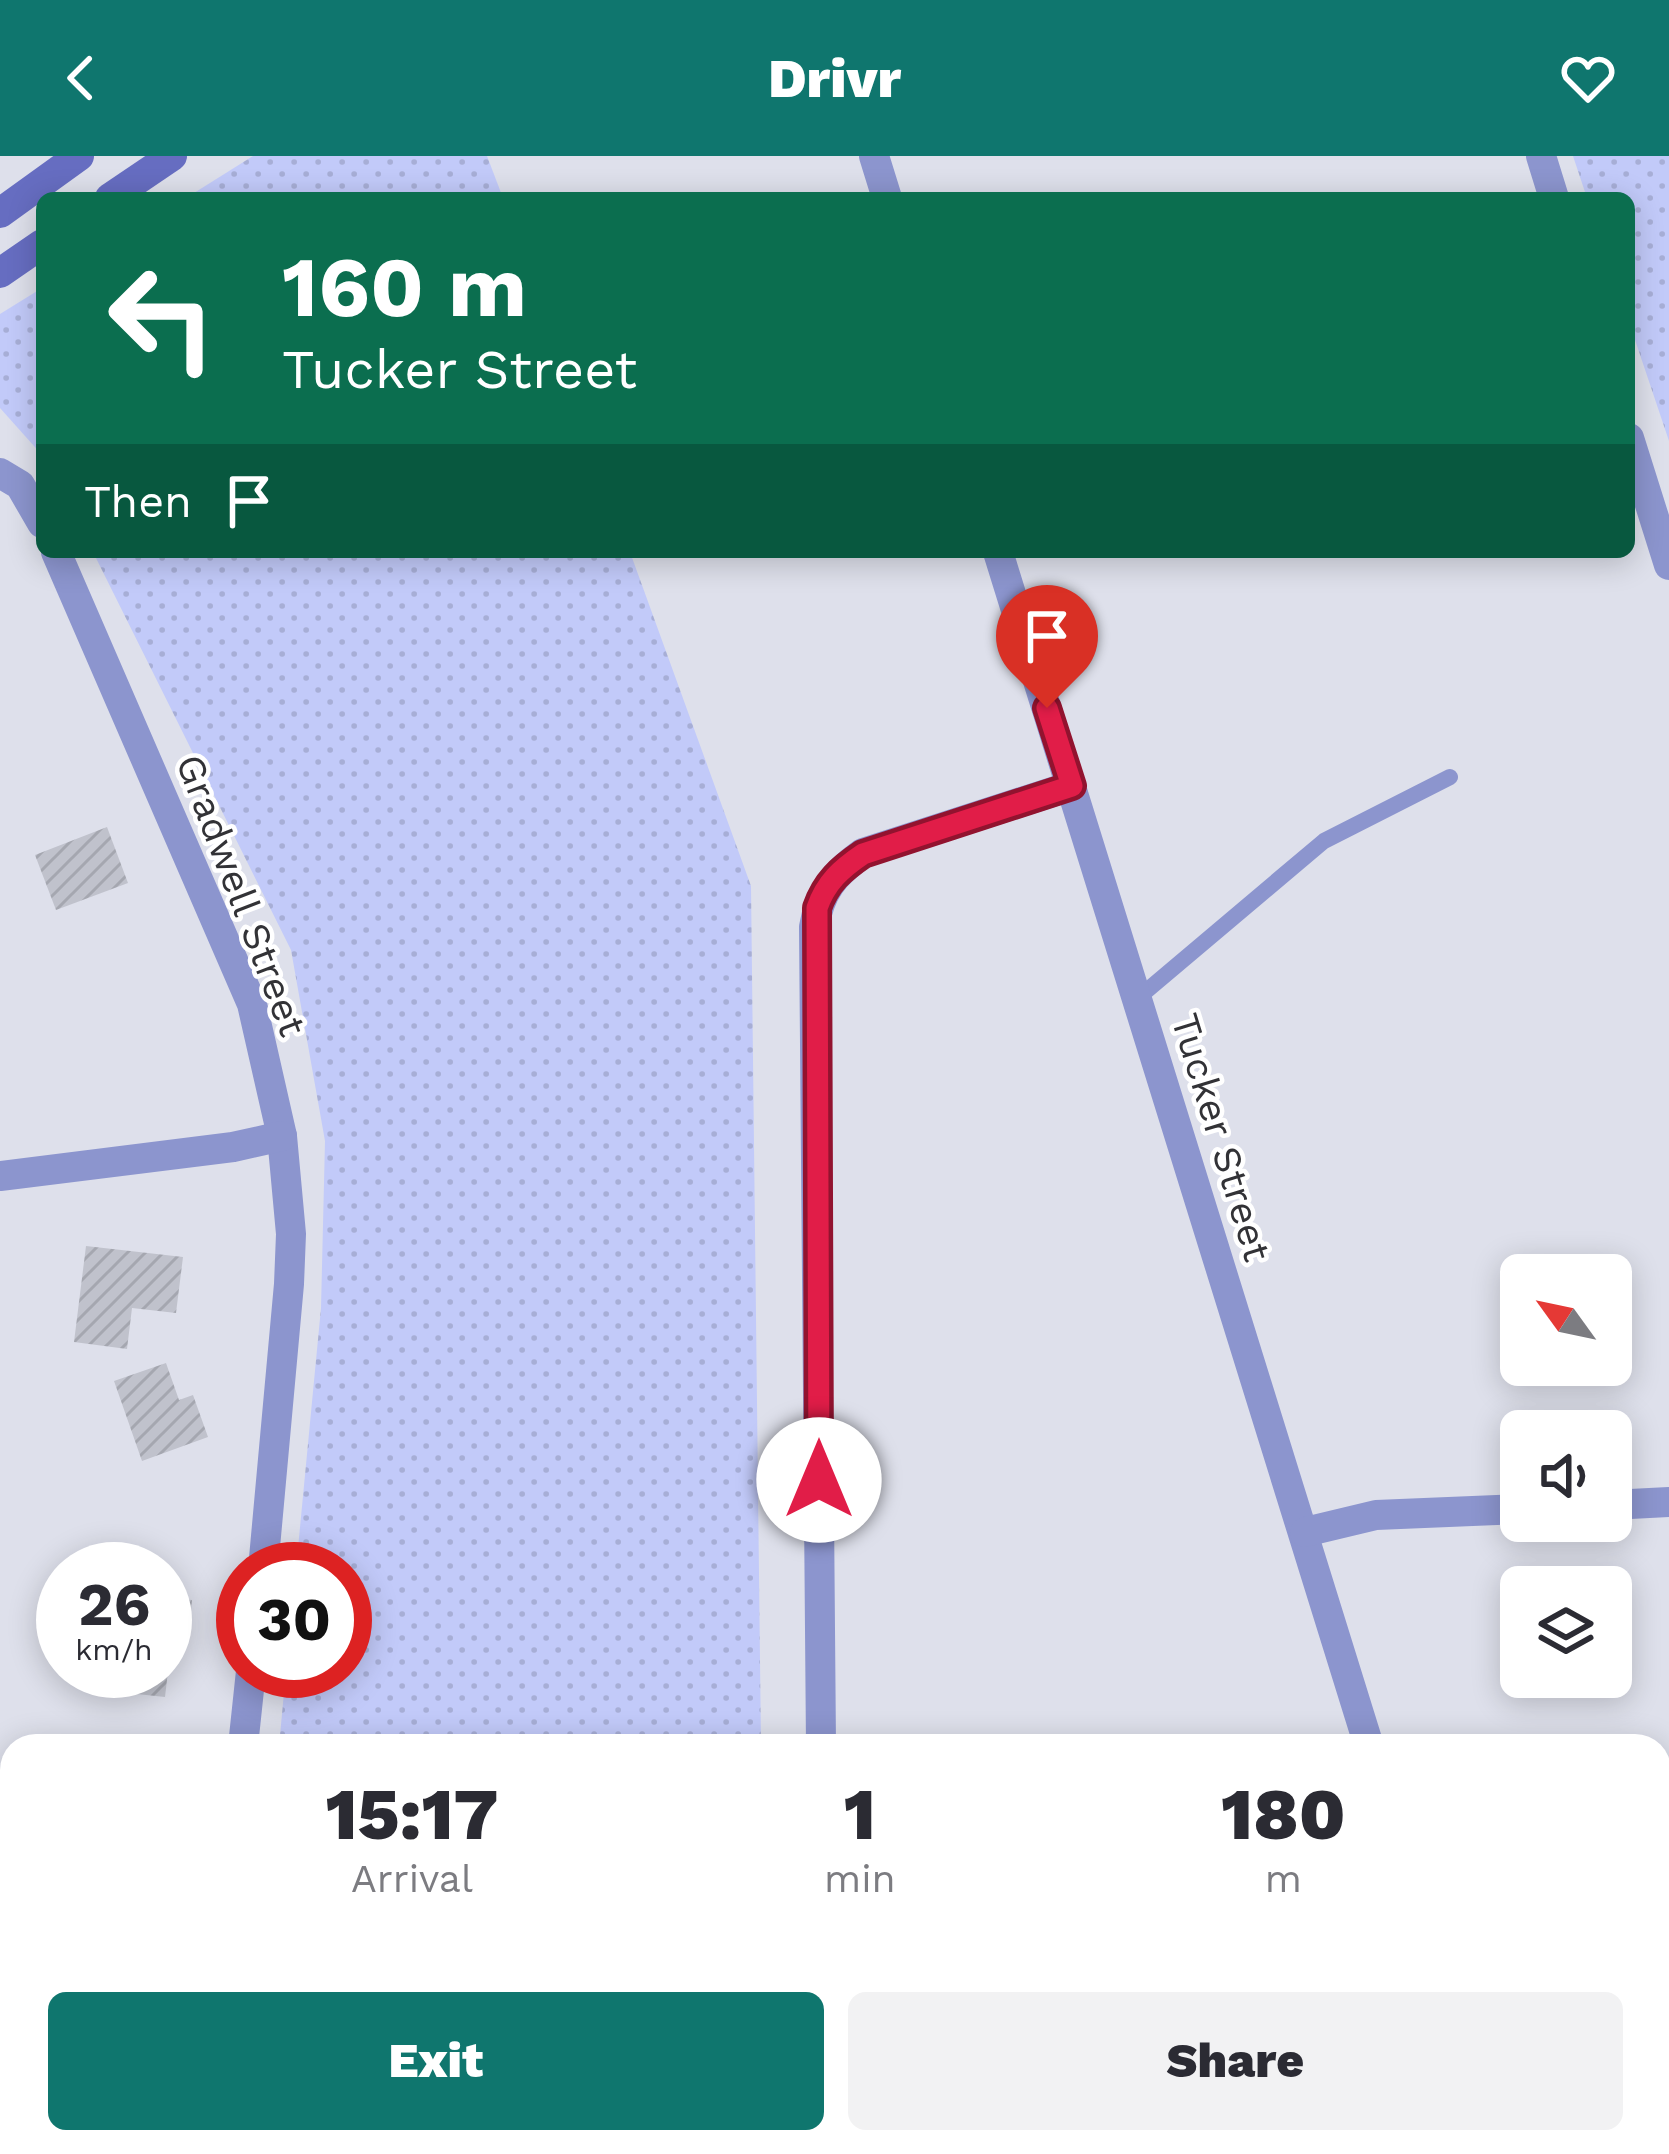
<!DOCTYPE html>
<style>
body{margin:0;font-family:"Work Sans",sans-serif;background:#f2f2f3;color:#2b2b33;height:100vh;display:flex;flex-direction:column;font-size:45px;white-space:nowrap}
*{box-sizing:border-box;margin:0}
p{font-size:39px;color:#7c7c81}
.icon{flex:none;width:66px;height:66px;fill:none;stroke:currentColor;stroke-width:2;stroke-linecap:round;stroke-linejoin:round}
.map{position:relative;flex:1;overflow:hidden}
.drawer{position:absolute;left:0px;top:1578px;width:1671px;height:420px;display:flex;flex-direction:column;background:#fff;border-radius:36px 36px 0 0;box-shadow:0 6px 30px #0003}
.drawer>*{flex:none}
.hud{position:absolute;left:36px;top:36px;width:1599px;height:366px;border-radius:18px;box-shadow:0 6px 30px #0003;background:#0b6e4f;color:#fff;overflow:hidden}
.needle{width:78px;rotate:303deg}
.fabs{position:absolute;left:1500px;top:1098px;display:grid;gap:24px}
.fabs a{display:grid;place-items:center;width:132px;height:132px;border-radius:18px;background:#fff;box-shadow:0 6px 30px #0003;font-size:60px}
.speed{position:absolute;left:36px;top:1386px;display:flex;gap:24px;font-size:60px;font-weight:700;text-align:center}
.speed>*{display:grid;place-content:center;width:156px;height:156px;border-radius:50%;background:#fff;box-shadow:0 6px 30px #0003;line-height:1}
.speed small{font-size:30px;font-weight:400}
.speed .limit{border:18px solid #d22;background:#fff;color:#111}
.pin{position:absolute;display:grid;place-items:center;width:102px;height:102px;color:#fff;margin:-123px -51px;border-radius:50% 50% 50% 0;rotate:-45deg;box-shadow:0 0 12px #0007}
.pin .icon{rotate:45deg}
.me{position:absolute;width:132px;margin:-66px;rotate:0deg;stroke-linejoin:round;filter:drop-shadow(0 0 9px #0008)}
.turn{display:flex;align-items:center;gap:42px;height:252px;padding:0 48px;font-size:54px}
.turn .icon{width:156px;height:156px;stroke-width:2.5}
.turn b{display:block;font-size:84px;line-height:102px}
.then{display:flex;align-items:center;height:114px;padding:0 48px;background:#0003;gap:24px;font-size:45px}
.eta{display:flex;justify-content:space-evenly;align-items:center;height:204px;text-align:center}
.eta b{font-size:72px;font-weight:800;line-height:84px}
.button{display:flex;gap:24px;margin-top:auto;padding:24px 48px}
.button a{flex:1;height:138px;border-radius:18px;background:#0f766e;color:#fff;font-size:48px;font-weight:800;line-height:138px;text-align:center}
.button a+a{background:#f2f2f3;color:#2b2b33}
header{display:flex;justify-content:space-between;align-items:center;height:156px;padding:0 48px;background:#0f766e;color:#fff;font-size:54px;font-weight:800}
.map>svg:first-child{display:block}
.grass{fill:url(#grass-dots)}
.building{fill:url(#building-hatch)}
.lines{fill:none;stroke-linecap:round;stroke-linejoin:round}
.lane{stroke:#8c95ce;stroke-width:16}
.street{stroke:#8c95ce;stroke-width:30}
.secondary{stroke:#666dc1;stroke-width:30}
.route-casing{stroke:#92132f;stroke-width:30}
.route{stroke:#e11d48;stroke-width:21}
.labels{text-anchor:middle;stroke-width:9;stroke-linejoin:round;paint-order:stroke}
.street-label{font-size:39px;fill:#323236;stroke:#fff}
</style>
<header><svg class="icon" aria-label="back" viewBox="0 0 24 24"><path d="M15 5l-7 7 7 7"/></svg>Drivr<svg class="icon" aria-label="heart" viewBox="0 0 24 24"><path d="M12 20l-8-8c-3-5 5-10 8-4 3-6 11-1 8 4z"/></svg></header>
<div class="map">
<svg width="1669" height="1998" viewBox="0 0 1669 1998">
<defs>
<pattern id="grass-dots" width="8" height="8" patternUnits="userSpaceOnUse" patternTransform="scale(3)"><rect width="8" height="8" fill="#c2caf9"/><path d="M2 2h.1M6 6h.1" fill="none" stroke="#a7aed6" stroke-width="1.8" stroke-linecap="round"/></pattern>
<pattern id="building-hatch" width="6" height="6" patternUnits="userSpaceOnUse" patternTransform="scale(3)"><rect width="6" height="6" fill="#c0c2cc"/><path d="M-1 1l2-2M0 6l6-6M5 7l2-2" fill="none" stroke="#a5a7b0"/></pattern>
</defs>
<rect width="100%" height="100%" fill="#dee0eb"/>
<g class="grass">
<polygon points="253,0 487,0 503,42 186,42"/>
<polygon points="1573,0 1669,0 1669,285 1629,166 1629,42 1587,42"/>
<polygon points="42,132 42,299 0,252 0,158"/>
<polygon points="93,396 630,396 751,730 761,1590 279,1590 286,1515 345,1515 345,1413 296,1413 321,1152 325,985 291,794"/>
<polygon points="235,1986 934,1986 941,1998 234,1998"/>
</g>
<g class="building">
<polygon points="107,671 128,727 56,754 35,699"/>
<polygon points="86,1090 183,1101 176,1157 132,1152 127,1193 74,1186"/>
<polygon points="166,1207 179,1244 193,1239 208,1281 142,1305 114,1225"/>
<polygon points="165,1441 192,1444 188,1483 172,1481 168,1515 165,1514"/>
<polygon points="111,1515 168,1515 165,1541 109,1535"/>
<polygon points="0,1808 12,1809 12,1861 0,1859"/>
<polygon points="36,1986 109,1986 108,1998 34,1998"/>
</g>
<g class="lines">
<polyline class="lane" points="1138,842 1324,685 1450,621"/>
<g class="street">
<polyline points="874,0 887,42"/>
<polyline points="1541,0 1554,42"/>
<polyline points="1629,282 1669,409"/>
<polyline points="0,317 20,329 42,367"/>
<polyline points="56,396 252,848 282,980 291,1078 289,1128 263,1413"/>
<polyline points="998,396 1369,1590"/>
<polyline points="0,1020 233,991 282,980"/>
<polyline points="1611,1349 1669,1346"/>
<polyline points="1305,1376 1376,1359 1521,1353"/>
<polyline points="243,1590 251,1515"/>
<path d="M 821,1590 L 814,771 C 820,735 834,718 863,697 L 1071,630"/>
<polyline points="1004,1986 1011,1998"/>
<polyline points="1488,1986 1491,1998"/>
<polyline points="199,1998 200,1986"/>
<polyline points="1409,1998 1447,1986"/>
</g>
<g class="secondary">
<polyline points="110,42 172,0"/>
<polyline points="0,57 79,0"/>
<polyline points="0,117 42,88"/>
</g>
</g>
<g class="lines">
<g class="route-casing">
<path id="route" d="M 819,1324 L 817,752 C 826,726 841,713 863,698 L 1072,630 L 1047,552"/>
</g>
<use href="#route" class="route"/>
</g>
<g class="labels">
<g class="street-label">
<text transform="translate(242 739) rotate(69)" y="14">Gradwell Street</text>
<text transform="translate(1222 981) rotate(73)" y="14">Tucker Street</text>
</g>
</g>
</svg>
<div class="fabs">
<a><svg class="needle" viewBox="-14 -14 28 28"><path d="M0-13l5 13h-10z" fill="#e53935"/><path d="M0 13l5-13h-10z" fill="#7c7c81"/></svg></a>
<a><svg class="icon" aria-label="sound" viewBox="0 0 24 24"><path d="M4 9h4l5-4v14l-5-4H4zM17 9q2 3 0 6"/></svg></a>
<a><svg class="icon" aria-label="layers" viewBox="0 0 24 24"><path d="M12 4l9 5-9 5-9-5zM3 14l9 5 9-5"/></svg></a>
</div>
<div class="speed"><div>26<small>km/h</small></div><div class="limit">30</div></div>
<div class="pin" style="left:1047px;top:552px;background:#d93025"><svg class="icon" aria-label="arrive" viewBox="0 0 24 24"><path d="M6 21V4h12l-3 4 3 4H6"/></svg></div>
<svg class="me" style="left:819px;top:1324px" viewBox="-20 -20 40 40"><circle r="19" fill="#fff"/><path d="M0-13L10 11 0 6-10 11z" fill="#e11d48"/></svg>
<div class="hud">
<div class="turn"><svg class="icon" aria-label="left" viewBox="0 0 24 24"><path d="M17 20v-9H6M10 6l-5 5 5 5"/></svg><div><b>160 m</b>Tucker Street</div></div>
<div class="then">Then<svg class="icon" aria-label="arrive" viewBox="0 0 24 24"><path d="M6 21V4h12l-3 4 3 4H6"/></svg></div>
</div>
<section class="drawer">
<div class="eta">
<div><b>15:17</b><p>Arrival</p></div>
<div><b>1</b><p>min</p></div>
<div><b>180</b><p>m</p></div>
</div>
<div class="button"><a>Exit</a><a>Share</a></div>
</section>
</div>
